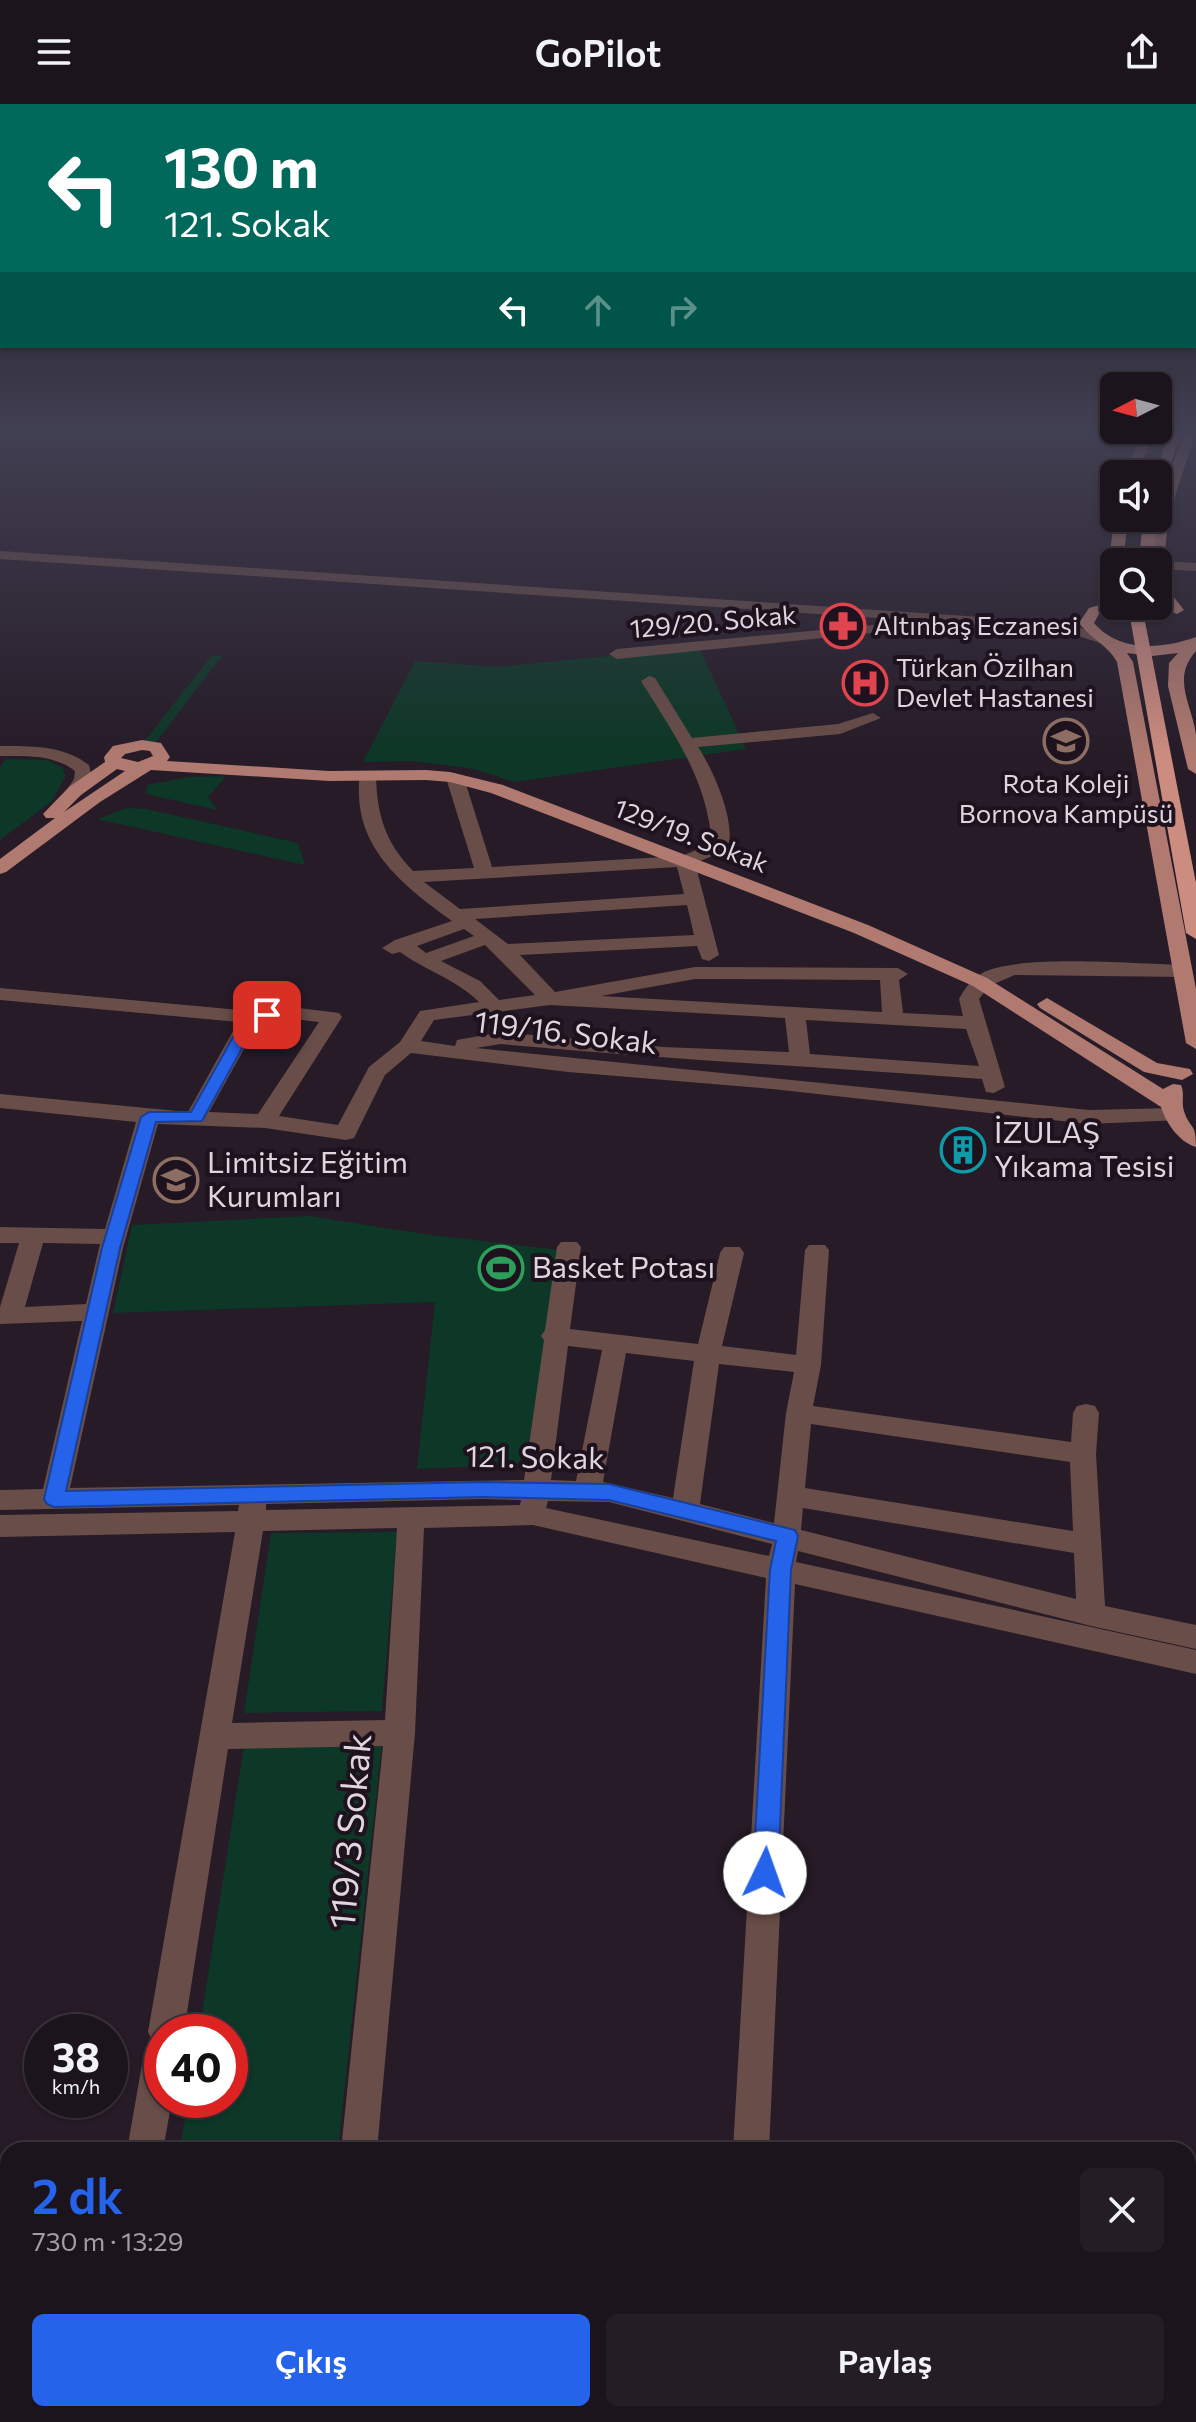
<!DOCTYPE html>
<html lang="tr">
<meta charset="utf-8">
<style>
body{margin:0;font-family:Commissioner,sans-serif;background:#251d26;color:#f1f3f6;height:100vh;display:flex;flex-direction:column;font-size:30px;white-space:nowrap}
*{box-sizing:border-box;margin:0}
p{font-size:26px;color:#a09ea4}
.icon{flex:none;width:44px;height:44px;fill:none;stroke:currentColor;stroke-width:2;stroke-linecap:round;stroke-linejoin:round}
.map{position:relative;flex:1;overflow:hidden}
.panel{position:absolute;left:0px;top:2038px;width:1196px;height:280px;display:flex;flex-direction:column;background:#1c141d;border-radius:24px 24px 0 0;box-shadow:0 2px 6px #0004,0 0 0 2px #3a333b}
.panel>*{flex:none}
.top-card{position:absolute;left:0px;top:0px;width:1196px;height:244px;box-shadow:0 2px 6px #0004,0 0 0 2px #3a333b;background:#00695c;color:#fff;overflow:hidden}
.needle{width:52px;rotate:264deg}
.tools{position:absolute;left:1100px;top:268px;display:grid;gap:16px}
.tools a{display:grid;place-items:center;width:72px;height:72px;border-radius:12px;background:#1c141d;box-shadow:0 2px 6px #0004,0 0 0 2px #3a333b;font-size:40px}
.speed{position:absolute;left:24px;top:1910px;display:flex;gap:16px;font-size:40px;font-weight:700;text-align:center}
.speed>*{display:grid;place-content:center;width:104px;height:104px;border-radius:50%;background:#1c141d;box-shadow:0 2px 6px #0004,0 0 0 2px #3a333b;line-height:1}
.speed small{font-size:20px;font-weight:400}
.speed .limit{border:12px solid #d22;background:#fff;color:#111}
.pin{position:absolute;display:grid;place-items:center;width:68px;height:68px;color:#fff;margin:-34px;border-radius:16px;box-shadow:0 4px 12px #0006}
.me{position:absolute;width:88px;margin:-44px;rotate:3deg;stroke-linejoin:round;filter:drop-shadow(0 0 6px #0008)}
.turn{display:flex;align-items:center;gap:28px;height:168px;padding:0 32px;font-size:36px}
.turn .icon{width:104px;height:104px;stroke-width:2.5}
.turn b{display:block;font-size:56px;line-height:68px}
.lanes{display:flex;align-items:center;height:76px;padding:0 32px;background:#0003;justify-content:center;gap:40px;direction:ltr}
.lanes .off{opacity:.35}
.round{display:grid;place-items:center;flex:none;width:84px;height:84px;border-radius:12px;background:#251d26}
.head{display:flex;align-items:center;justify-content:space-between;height:136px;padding:0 32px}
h1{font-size:48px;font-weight:600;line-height:60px;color:#2563eb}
.button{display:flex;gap:16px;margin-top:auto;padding:16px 32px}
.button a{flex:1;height:92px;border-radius:12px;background:#2563eb;color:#fff;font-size:32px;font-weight:600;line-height:92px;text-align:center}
.button a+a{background:#251d26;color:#f1f3f6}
header{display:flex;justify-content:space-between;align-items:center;height:104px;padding:0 32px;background:#1c141d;font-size:36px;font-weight:600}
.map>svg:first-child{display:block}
.green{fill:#0d3726}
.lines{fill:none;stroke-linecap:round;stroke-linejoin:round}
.stream{stroke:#001115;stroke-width:7}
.minor{fill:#684d48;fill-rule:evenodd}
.major{fill:#b07a70;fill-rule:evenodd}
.highway{fill:#cd8c80;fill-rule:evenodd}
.route{fill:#2563eb;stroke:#184099;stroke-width:2}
.labels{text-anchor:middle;stroke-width:8;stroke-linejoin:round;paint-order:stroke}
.far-street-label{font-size:26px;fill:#ded6de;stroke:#1d121d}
.far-poi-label{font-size:26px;fill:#ded6de;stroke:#1d121d;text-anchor:start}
.street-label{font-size:30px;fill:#ded6de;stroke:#1d121d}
.poi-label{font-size:30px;fill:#ded6de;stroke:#1d121d;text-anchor:start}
.near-street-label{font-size:36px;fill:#ded6de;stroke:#1d121d}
</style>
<header><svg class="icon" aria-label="menu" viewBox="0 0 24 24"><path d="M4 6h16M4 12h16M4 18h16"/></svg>GoPilot<svg class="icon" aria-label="share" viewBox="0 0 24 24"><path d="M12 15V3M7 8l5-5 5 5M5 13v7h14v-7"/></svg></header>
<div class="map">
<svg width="1196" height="2318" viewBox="0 0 1196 2318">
<rect width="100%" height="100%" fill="#261b27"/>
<g class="green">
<polygon points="699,543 746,645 514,678 474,665 414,657 363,658 415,557 497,563"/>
<polygon points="212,551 222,552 155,639 144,638"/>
<polygon points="5,655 47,656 63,664 65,673 52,697 0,736 0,663"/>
<polygon points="226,672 208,693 217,706 146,690 147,681 189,673"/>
<polygon points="127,704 146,705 298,739 305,761 97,715"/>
<polygon points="310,1112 424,1130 559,1146 527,1360 417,1365 435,1198 113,1209 132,1121"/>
<polygon points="397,1428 382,1607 244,1609 271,1429"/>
<polygon points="382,1639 338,2046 180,2046 188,1996 230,1996 230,1928 199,1928 244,1642"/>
</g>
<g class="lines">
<g class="stream">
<polyline points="0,2148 8,2149"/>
<polyline points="739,2310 739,2318"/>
</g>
<g class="minor">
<polygon points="0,447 1042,517 1070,520 1108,534 1100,539 1063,527 1042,525 0,455"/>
<polygon points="1160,457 1196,459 1196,467 1158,465 1158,458 1155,458"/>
<polygon points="905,518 910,519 910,525 617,555 609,550 617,545"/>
<path d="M 649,572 L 655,574 L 692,634 L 838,620 L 873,609 L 881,614 L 840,630 L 698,643 C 713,665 738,721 727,746 L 695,759 L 719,851 L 709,857 L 702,855 L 697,842 L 520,851 L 555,888 L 695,863 L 898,864 L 908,870 L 899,876 L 903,909 L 963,912 L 959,895 C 965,884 972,874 984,868 C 1023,850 1136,860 1183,861 L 1193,867 L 1183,873 L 1015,871 L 989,882 L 979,895 L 1005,983 L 994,989 L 986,988 L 982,975 C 821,963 661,955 501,940 L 476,944 L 1089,1006 L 1173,1004 L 1181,1006 L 1184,1011 L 1181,1016 L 1089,1020 L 772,985 L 568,968 L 411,949 L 385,971 L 354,1034 L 346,1036 L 265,1024 L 158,1020 L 123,1144 L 70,1384 L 524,1376 L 544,1236 L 541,1232 L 545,1226 L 557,1143 L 561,1138 L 577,1138 L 581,1143 L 570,1225 L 698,1240 L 720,1149 L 724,1143 L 740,1143 L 744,1149 L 722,1242 L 796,1251 L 805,1146 L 809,1141 L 825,1141 L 829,1146 L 821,1261 L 813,1302 L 1071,1338 L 1073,1309 L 1077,1302 L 1086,1300 L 1095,1302 L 1099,1309 L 1096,1350 L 1105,1502 L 1196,1521 L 1196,1545 L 1091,1522 L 798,1447 L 796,1458 L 1196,1546 L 1196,1570 L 795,1480 L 769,2046 L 733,2046 L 766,1474 L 533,1421 L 424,1424 L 415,1629 L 377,2046 L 341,2046 L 383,1642 L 228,1645 L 184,1928 L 162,1928 L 162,1996 L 172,1996 L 163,2046 L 127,2046 L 144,1949 L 152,1936 L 148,1928 L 235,1428 L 0,1433 L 0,1411 L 238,1407 L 239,1401 L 0,1406 L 0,1386 L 43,1385 L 82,1217 L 0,1220 L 0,1203 L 19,1139 L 0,1139 L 0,1123 L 105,1125 L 136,1018 L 0,1004 L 0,990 L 188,1008 L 238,918 L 0,896 L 0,884 L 251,907 L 283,902 L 339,909 L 342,913 L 279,1012 L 338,1021 L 369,963 L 400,938 L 420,907 L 479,898 C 457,876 425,866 400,848 L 392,850 L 382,844 L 395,836 L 452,817 C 409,786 361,750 359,692 C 359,684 358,676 361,668 L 373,668 L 376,672 C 377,711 385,738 413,767 L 474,764 L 446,674 L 455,669 L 464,674 L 492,763 L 682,752 L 712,739 C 706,673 675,632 641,577 ZM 677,763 L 684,790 L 460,805 L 424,778 ZM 687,801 L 694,831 L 508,840 L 475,815 ZM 464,825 L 474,832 L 426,849 L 417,842 ZM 485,841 L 535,891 L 499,896 L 480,877 L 441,857 ZM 695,875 L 880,876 L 882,908 L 601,892 ZM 550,901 L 785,914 L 789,948 L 663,943 L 501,928 L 457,936 L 455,942 L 421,937 L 434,916 ZM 283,914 L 319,918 L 258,1010 L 209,1008 L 259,918 ZM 806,916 L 966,925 L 979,962 L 810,950 ZM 43,1139 L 100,1140 L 86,1200 L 25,1203 ZM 568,1242 L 602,1246 L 576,1377 L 551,1376 ZM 626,1249 L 694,1257 L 673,1394 L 603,1378 ZM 719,1260 L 794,1268 L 786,1309 L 774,1419 L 700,1400 ZM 811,1320 L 1070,1358 L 1073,1427 L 805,1384 ZM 483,1395 L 521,1396 L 520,1401 L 266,1406 L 266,1400 ZM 548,1397 L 609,1398 L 772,1440 L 769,1452 L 546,1404 ZM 803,1404 L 1074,1449 L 1076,1495 L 801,1426 ZM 397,1424 L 385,1616 L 232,1619 L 263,1427 Z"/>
<path d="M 0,642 C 31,642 63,641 89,661 L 92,675 L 81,691 L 69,691 L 66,687 L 74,675 L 75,667 C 53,650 26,652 0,652 Z"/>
<rect x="0" y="2087" width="8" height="38"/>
</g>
<g class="major">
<polygon points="1141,329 1153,329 1138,370 1126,370"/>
<path d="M 1184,329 L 1196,329 C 1180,377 1158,429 1167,481 C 1169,489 1179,499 1184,506 L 1177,510 C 1155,502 1158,478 1158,458 L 1153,458 C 1153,412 1168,374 1184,329 Z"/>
<polygon points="1114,414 1128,414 1123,458 1114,458 1114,462 1109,458"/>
<path d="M 1114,497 L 1114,502 L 1121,502 L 1119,504 L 1099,510 L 1094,519 C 1120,549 1162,545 1196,533 L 1196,547 C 1171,575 1192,600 1196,631 C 1196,644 1196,657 1196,670 L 1188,665 L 1168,582 L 1169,559 L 1178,549 L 1152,552 L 1127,549 L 1133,558 L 1196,885 L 1196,945 L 1186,939 L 1117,558 C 1108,541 1091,535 1079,519 L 1089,504 Z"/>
<path d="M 142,636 L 161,639 L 170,653 L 167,657 L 329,667 L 426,666 L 450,668 L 503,681 L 868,821 L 987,874 L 1163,985 L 1173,980 L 1181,981 C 1185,990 1181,998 1184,1007 C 1190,1026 1196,1017 1196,1043 C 1179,1038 1166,1019 1161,1003 L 973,882 L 854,829 L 491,689 L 450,678 L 426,676 L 329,677 L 151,666 L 100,698 L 6,768 L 0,770 L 0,755 L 55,714 L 46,714 L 43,710 L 69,683 L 105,658 L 104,653 L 113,642 ZM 142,646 L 150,647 L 153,652 L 138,658 L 121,654 L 125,650 ZM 117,665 L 125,667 L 64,708 L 81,691 Z"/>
<polygon points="1047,894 1157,959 1190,965 1193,970 1182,976 1144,968 1040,904 1037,900"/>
</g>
<g class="highway">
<polygon points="1169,329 1181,329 1164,380 1158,384 1158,370 1155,370"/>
<polygon points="1143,414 1157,414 1153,458 1139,458"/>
<polygon points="1128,502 1142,502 1196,779 1196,835 1186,829"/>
</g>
</g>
<linearGradient id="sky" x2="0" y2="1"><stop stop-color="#150f15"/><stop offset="0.5" stop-color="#413f52"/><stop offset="1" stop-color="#413f52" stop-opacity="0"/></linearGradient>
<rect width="1196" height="654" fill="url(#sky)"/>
<polygon class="route" points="267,906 275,911 257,917 202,1017 156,1018 120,1144 66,1387 483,1378 609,1380 795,1426 798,1432 791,1466 778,1769 774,1777 765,1781 756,1777 753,1769 770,1466 776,1437 609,1396 483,1393 54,1403 47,1400 44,1395 102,1144 141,1013 149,1008 191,1008 246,910"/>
<defs>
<g id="pharmacy-ring" transform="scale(2.3)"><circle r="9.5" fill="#1d121d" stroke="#e0444e" stroke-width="1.5"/><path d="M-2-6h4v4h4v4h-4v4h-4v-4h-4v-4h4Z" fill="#e0444e"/></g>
<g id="hospital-ring" transform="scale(2.3)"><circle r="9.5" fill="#1d121d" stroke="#e0444e" stroke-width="1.5"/><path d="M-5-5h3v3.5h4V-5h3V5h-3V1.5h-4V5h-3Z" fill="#e0444e"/></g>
<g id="school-ring" transform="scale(2.3)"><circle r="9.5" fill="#1d121d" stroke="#8d6e63" stroke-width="1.5"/><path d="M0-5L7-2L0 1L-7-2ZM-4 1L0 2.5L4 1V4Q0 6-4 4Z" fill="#8d6e63"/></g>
<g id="building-ring" transform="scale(2.3)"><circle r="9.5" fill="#1d121d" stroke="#0f9aa8" stroke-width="1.5"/><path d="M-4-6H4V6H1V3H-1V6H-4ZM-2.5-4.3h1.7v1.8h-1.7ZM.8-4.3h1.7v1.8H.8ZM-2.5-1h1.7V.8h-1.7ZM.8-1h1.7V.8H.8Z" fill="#0f9aa8"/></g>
<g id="stadium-ring" transform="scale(2.3)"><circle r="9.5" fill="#1d121d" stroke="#2e9e5b" stroke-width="1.5"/><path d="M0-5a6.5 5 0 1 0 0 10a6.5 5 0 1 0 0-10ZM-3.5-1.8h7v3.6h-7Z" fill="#2e9e5b"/></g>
</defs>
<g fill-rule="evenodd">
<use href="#pharmacy-ring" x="843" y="522"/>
<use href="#hospital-ring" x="865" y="579"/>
<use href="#school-ring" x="1066" y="637"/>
<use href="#building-ring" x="963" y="1046"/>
<use href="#school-ring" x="176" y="1076"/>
<use href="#stadium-ring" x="501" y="1164"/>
</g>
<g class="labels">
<g class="far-street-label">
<text transform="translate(713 518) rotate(-5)" y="9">129/20. Sokak</text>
<text transform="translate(691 732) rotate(21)" y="9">129/19. Sokak</text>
</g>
<g class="far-poi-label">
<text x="874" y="531">Altınbaş Eczanesi</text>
<text x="896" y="573">Türkan Özilhan<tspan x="896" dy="30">Devlet Hastanesi</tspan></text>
<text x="1066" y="689" text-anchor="middle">Rota Koleji<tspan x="1066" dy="30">Bornova Kampüsü</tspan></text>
</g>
<g class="street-label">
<text transform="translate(566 929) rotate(7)" y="10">119/16. Sokak</text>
<text transform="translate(535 1354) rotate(1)" y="10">121. Sokak</text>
</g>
<g class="poi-label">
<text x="994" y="1039">İZULAŞ<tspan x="994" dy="34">Yıkama Tesisi</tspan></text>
<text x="207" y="1069">Limitsiz Eğitim<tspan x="207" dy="34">Kurumları</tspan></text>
<text x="532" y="1174">Basket Potası</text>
</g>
<g class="near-street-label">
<text transform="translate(350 1727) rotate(-85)" y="13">119/3 Sokak</text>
</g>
</g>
</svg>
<div class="tools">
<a><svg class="needle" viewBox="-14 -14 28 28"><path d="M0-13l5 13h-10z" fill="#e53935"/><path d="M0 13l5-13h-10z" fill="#a09ea4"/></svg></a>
<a><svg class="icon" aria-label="sound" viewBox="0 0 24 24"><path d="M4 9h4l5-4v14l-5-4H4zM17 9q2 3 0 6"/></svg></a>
<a><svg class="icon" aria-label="search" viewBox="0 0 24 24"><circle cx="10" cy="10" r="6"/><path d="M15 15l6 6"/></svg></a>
</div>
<div class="speed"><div>38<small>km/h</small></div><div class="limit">40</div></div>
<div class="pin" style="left:267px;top:911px;background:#d93025"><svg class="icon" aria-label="arrive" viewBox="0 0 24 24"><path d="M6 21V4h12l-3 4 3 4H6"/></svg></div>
<svg class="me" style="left:765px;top:1769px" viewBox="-20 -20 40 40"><circle r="19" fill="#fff"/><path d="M0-13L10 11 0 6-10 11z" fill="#2563eb"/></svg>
<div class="top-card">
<div class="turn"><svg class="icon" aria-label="left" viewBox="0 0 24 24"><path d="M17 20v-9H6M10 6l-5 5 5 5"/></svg><div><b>130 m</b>121. Sokak</div></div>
<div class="lanes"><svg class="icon" aria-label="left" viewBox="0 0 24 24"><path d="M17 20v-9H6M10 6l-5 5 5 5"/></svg><svg class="icon off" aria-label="ahead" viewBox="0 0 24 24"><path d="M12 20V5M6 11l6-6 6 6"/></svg><svg class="icon off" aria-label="right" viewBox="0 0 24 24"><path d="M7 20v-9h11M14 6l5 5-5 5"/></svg></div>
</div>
<section class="panel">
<div class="head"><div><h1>2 dk</h1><p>730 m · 13:29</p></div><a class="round"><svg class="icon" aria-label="close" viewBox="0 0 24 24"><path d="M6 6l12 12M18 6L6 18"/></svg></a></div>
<div class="button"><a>Çıkış</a><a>Paylaş</a></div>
</section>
</div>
